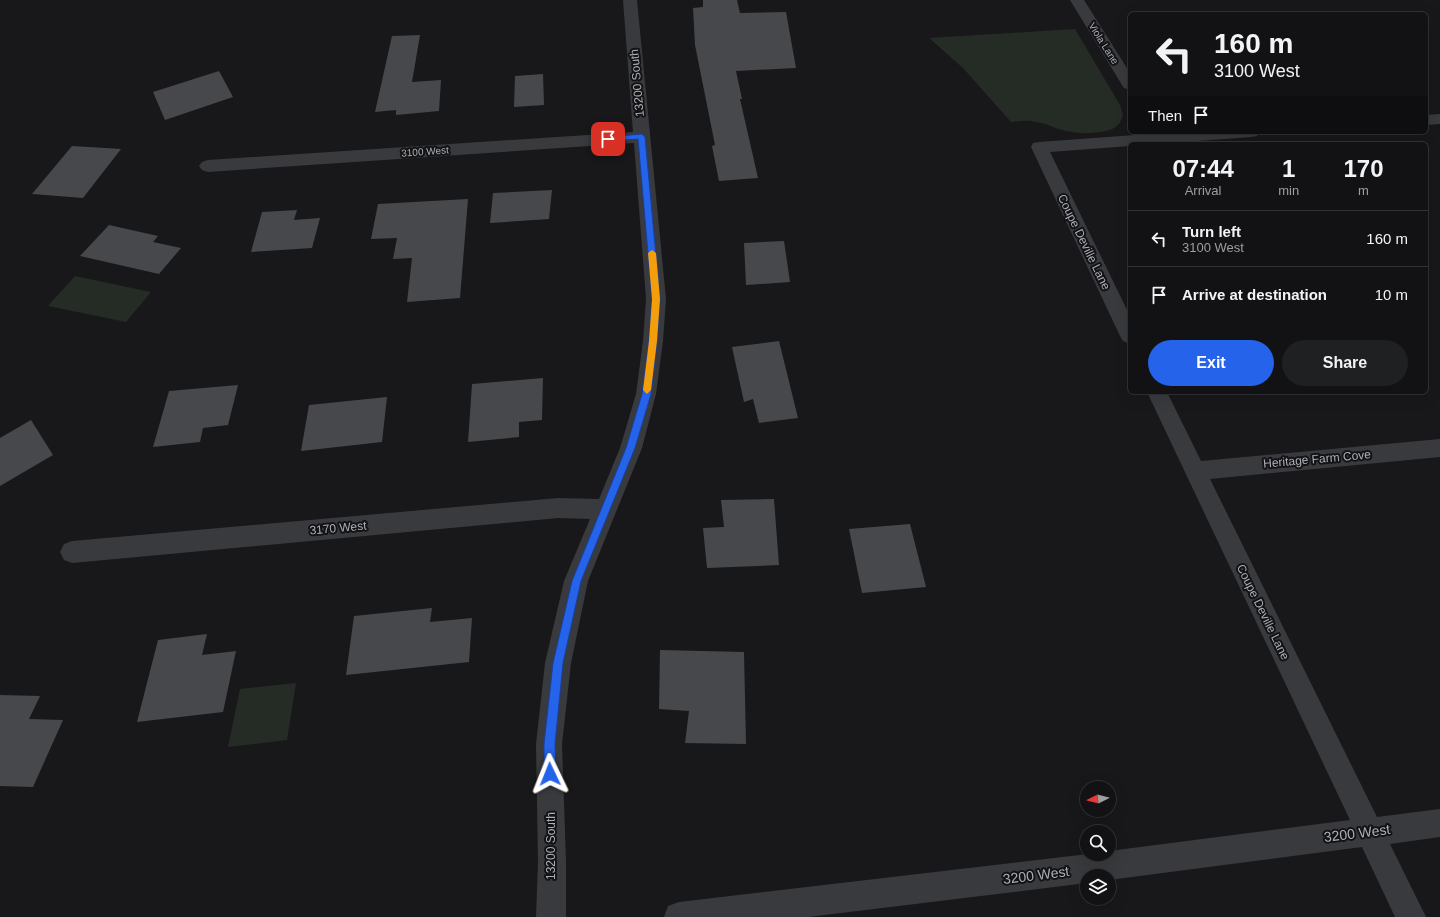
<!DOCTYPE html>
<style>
body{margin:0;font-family:Helvetica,sans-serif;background:#1f2022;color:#f1f3f6;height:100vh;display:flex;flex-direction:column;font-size:15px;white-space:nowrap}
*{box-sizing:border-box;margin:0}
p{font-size:13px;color:#9c9ea0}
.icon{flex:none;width:22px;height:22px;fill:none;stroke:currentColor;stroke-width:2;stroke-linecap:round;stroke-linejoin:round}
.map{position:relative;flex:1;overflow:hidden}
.side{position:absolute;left:1128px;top:142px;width:300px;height:252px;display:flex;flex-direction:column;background:#121214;border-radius:6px;box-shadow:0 4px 16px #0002,0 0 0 1px #313234}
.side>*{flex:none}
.top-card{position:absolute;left:1128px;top:12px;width:300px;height:122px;border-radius:6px;box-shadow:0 4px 16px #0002,0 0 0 1px #313234;background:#121214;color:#f1f3f6;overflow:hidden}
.needle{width:26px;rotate:264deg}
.buttons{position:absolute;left:1080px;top:781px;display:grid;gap:8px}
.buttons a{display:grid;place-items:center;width:36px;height:36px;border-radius:50%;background:#121214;box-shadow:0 4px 16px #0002,0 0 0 1px #313234;font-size:20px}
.pin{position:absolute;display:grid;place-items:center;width:34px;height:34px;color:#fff;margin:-17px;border-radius:8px;box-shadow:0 2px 6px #0006}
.me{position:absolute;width:44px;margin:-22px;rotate:358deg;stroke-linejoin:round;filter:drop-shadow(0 0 3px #0008)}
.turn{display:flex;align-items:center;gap:14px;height:84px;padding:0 20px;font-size:18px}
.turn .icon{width:52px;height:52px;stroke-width:2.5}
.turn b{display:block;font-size:28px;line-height:34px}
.then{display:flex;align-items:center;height:38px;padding:0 20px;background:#0003;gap:8px;font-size:15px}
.eta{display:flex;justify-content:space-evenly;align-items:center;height:68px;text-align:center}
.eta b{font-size:24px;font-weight:700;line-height:28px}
.cta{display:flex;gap:8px;margin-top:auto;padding:8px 20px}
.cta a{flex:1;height:46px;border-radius:24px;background:#2563eb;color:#fff;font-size:16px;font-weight:700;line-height:46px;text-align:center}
.cta a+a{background:#1f2022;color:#f1f3f6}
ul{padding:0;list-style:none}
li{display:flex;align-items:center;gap:12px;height:56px;padding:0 20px;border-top:1px solid #313234}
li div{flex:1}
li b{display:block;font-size:15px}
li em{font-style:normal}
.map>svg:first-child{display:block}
.green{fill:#242c25}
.building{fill:#47484c}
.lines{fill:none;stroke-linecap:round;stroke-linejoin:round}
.minor{fill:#393a3e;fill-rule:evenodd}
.route{fill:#2563eb;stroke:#184099}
.slow{fill:#f59e0b}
.labels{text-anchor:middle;stroke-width:4;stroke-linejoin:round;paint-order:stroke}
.far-street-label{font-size:10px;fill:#acafb8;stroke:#131315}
.street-label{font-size:12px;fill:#acafb8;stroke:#131315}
.near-street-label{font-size:14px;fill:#acafb8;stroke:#131315}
</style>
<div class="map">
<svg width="1440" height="917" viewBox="0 0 1440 917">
<rect width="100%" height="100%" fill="#18181a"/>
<g class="green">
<path d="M 1075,29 L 1120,105 L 1123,115 C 1121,121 1119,126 1112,129 C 1100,134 1079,134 1066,131 C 1056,129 1046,123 1036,122 C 1027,120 1019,121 1011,122 L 963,68 L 929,38 Z"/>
<polygon points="75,276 151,292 126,322 48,306"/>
<polygon points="296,683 287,740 228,747 240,689"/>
</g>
<g class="building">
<polygon points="703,0 737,0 740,13 786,12 796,68 736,71 742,99 740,99 758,178 719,181 712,146 715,145 695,45 693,8 703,7"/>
<polygon points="420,35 412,82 441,80 439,111 396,115 396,110 375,112 392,36"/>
<polygon points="219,71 233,97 165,120 153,92"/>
<polygon points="543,74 544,105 514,107 515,76"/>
<polygon points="72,146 121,149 83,198 32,194"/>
<polygon points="552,190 549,219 490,223 493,193"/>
<polygon points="468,199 460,298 407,302 412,258 393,259 397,238 371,239 378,204"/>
<polygon points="297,210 294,220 320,218 312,248 251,252 262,212"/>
<polygon points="109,225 158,236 153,242 181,248 159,274 80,256"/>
<polygon points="784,241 790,282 746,285 744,243"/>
<polygon points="779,341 798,418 759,423 753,399 744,402 732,347"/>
<polygon points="543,378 542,420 519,422 519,437 468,442 472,384"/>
<polygon points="238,385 228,425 203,428 200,442 153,447 169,391"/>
<polygon points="387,397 382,442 301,451 309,405"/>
<polygon points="31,420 53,455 0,486 0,438"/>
<polygon points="774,499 779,565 707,568 703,528 724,527 721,500"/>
<polygon points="910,524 926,587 862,593 849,529"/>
<polygon points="432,608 430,622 472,618 469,662 346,675 354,616"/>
<polygon points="207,634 202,655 236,651 223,712 137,722 158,640"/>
<polygon points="660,650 744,652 746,744 685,743 689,711 659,709"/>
<polygon points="0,695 40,696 29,719 63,720 33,787 0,786"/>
</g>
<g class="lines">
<g class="minor">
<polygon points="623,0 637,0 666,299 663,341 656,394 642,448 588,581 571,663 562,744 566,861 566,917 536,917 538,861 536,744 545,663 564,581 590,519 558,518 72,563 64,560 60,552 64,544 72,541 558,498 599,499 620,448 636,394 643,341 646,299 634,143 208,172 202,170 199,166 202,162 208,160 633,132"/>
<polygon points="1070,0 1084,0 1130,73 1130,90 1124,88 1122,85"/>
<polygon points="1440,114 1440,124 1426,125 1426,115"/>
<polygon points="1176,132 1259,132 1257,136 1251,137 1157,144 1130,144 1130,146 1050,152 1130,316 1130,344 1123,341 1120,336 1031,147 1033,143 1039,142"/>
<polygon points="1147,392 1167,392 1201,461 1440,439 1440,457 1210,479 1377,817 1440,809 1440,837 1390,844 1426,917 1395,917 1362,847 1109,880 1109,876 1087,876 1087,883 808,917 664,917 668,906 679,902 1088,854 1109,854 1109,851 1350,820"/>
</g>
</g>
<polygon class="route" points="642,134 645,137 660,299 657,341 651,394 635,448 581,581 563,663 555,744 556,774 554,778 550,780 546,778 544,774 544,744 553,663 572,581 626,448 642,394 649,341 652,299 638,139 608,141 604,139 608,137"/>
<polygon class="slow" points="652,250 656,253 660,299 657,341 651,390 647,394 643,390 649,341 652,299 648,253"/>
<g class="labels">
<g class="far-street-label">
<text transform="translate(1104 43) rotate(58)" y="4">Viola Lane</text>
<text transform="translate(425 151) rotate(-4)" y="4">3100 West</text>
</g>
<g class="street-label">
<text transform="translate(637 83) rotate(-95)" y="4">13200 South</text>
<text transform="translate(1084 242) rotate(64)" y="4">Coupe Deville Lane</text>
<text transform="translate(1317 459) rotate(-5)" y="4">Heritage Farm Cove</text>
<text transform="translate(338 528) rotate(-5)" y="4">3170 West</text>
<text transform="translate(1263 612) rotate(64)" y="4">Coupe Deville Lane</text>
<text transform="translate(551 846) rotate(-90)" y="4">13200 South</text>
</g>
<g class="near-street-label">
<text transform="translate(1357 833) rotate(-7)" y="5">3200 West</text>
<text transform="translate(1036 875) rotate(-7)" y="5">3200 West</text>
</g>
</g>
</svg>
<div class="buttons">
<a><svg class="needle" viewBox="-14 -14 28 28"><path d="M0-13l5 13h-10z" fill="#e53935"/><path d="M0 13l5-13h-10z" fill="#9c9ea0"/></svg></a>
<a><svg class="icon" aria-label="search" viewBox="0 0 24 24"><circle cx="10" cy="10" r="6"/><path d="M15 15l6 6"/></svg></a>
<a><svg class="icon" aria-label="layers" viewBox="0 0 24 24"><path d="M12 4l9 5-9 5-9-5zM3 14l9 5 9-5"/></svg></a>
</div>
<div class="pin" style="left:608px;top:139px;background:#d93025"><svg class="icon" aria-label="arrive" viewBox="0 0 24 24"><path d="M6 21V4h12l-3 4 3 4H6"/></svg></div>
<svg class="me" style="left:550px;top:774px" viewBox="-20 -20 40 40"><path d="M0-17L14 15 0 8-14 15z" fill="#2563eb" stroke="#fff" stroke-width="4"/></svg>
<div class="top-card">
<div class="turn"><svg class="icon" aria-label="left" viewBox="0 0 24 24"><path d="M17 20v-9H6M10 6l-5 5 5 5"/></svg><div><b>160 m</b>3100 West</div></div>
<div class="then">Then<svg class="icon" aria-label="arrive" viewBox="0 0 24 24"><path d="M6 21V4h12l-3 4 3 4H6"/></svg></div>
</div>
<section class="side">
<div class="eta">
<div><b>07:44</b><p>Arrival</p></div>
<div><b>1</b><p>min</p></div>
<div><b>170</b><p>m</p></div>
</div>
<ul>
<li><svg class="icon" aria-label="left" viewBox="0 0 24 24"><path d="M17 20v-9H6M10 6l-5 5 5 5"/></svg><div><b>Turn left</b><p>3100 West</p></div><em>160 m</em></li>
<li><svg class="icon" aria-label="arrive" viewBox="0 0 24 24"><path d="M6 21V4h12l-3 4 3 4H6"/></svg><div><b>Arrive at destination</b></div><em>10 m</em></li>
</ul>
<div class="cta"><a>Exit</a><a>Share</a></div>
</section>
</div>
